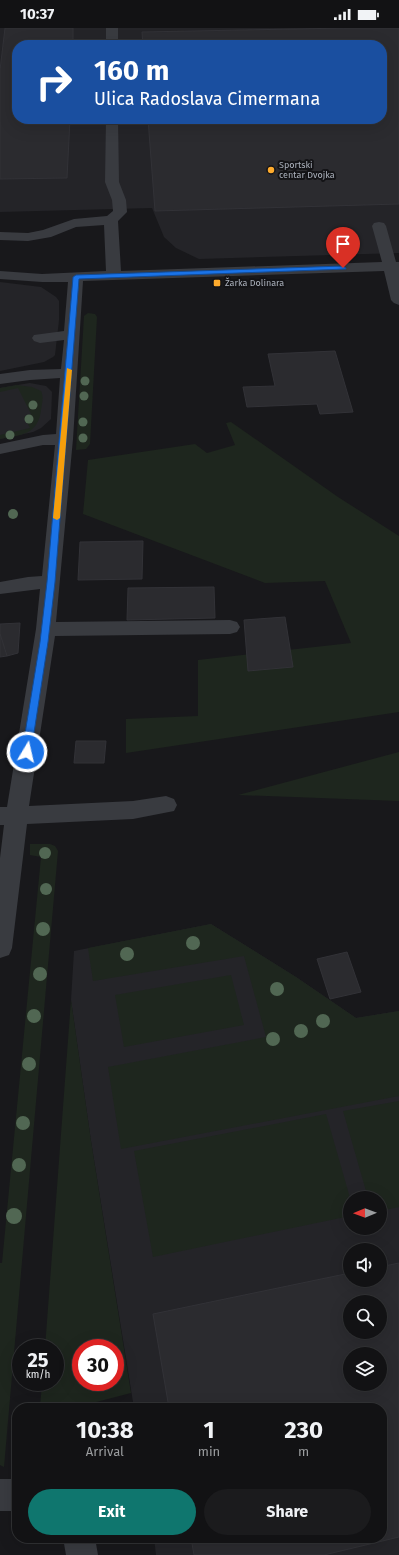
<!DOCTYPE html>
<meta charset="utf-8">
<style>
body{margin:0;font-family:"Fira Sans",sans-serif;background:#1b1b1d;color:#f1f3f6;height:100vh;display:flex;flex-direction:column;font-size:15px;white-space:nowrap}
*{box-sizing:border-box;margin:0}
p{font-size:13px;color:#9c9ea0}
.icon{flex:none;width:22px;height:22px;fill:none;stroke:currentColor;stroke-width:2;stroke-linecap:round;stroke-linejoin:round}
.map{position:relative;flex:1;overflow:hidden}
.drawer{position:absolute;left:12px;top:1375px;width:375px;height:140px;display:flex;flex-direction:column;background:#121214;border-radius:16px;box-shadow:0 4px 16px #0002,0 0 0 1px #313234}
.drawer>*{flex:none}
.guide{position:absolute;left:12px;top:12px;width:375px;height:84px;border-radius:16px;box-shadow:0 4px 16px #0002,0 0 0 1px #313234;background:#1a4fa0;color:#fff;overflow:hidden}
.needle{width:26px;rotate:269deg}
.fabs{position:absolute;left:343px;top:1163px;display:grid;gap:8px}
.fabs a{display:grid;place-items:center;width:44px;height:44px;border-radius:50%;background:#121214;box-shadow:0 4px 16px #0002,0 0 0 1px #313234;font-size:20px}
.speed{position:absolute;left:12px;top:1311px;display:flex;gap:8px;font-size:20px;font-weight:700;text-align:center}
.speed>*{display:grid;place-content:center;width:52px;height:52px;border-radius:50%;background:#121214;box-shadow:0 4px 16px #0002,0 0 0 1px #313234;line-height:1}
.speed small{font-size:10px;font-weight:400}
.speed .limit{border:6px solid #d22;background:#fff;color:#111}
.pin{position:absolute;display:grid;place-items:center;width:34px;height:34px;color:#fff;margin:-41px -17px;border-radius:50% 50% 50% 0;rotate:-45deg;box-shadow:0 0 4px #0007}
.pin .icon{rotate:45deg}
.me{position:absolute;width:44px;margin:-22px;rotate:9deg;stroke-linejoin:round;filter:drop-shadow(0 0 3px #0008)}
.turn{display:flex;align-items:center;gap:14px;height:84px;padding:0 16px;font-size:18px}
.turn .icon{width:52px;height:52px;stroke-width:2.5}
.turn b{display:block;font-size:28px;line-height:34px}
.eta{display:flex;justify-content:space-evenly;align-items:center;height:68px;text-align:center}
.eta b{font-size:24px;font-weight:700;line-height:28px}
.button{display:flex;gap:8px;margin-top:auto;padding:8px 16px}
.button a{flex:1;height:46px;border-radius:24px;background:#0f766e;color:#fff;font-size:16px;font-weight:700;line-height:46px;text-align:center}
.button a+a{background:#1b1b1d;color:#f1f3f6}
.status{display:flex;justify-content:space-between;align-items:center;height:28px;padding:0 20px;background:#121214;direction:ltr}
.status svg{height:11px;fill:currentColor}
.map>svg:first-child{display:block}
.built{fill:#242428;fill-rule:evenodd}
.green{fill:#1e261e;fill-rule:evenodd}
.building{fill:#2b2b2f;stroke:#323237;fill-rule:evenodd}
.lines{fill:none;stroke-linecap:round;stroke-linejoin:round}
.minor{fill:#393b40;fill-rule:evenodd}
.tree{fill:#516753}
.route{fill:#1a73e8;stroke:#114b97}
.slow{fill:#f59e0b}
.poi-dot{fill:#feab2d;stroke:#131316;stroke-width:1.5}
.labels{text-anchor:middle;stroke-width:4;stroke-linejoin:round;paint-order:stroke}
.far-poi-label{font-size:9px;fill:#aab0bb;stroke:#131316;text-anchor:start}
</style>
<div class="status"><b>10:37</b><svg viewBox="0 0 49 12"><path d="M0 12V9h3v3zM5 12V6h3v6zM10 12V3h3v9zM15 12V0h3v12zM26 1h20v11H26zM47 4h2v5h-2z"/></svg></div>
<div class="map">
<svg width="399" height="1527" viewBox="0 0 399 1527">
<rect width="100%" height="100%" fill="#18181b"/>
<g class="built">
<path d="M 0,0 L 399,0 L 399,225 L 199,231 L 176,220 L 164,209 L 152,180 L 0,184 ZM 17,17 L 382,17 L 382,91 L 17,91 Z"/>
<polygon points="0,254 41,259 56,269 59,273 59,292 55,327 53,329 44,334 0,343"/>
<polygon points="30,355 46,358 52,364 51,391 41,400 33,404 0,411 0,360"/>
<path d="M 211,896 L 296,949 L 356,990 L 399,983 L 399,1527 L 156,1527 L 154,1510 L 382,1510 L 382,1380 L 134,1380 L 91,1113 L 71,972 L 74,923 ZM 350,1170 L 380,1170 L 380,1200 L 350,1200 ZM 350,1222 L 380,1222 L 380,1252 L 350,1252 ZM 350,1274 L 380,1274 L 380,1304 L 350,1304 ZM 350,1326 L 380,1326 L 380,1356 L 350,1356 Z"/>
</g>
<g class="green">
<polygon points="88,285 95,286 97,289 90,416 86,421 76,422 84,288"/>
<path d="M 17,357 L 32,359 L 41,363 C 44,369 42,375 41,382 C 38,407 21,407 0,411 L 0,407 L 30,400 L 24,389 L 31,386 L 18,360 L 0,364 L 0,360 Z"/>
<polygon points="231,394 338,469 399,508 399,684 126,725 126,691 198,688 198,632 351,615 325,553 265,555 83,486 88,432 195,416 207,425 235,417 226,395"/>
<polygon points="399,724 399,773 238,767"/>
<polygon points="30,816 50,816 55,818 58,823 4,1439 0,1437 0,1235 2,1235 41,829 30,827"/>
<polygon points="211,896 296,949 356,990 399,983 399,1068 121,1121 108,1039 266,1009 244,928 93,953 88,920"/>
<polygon points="231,947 244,997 124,1019 115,967"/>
<path d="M 71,972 L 91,1113 L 131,1365 L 73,1380 L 40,1380 L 42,1354 L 55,1354 L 55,1320 L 45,1320 ZM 81,1320 L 115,1320 L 115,1354 L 81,1354 Z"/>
<polygon points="399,1073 399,1179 380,1183 380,1170 368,1170 343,1083"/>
<polygon points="326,1086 350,1170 350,1188 153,1229 134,1123"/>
</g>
<g class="building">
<polygon points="5,0 73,0 73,17 17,17 17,91 70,91 67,150 0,151 0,42"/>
<polygon points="346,0 399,0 399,176 155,183 148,91 382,91 382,17 143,17 142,4"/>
<polygon points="335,323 353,384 320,386 317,376 247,379 243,359 275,358 268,326"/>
<polygon points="143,513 142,551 78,552 80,514"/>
<polygon points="214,559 215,590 127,592 128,560"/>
<polygon points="285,589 293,639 248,643 244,592"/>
<polygon points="20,595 18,625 7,628 0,606 0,596"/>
<polygon points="0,606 7,628 0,629"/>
<polygon points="76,713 106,713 104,735 74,735"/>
<polygon points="347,924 361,964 330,971 317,931"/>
<path d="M 399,1235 L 399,1509 L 324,1527 L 194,1527 L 191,1510 L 382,1510 L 382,1380 L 169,1380 L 153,1286 L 350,1245 L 350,1252 L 380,1252 L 380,1239 ZM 350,1274 L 380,1274 L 380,1304 L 350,1304 ZM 350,1326 L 380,1326 L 380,1356 L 350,1356 Z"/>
</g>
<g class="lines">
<g class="minor">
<rect x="106" y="0" width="12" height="17"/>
<polygon points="106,91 118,91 119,154 126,172 127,184 118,193 121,243 382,234 372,198 374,195 379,194 384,195 386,198 396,234 399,234 399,277 394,275 391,272 384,243 83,253 73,411 56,594 230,592 237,594 240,599 237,604 230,606 55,608 29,778 133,773 166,768 174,771 177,777 174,783 133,791 27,796 12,920 9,927 0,930 0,830 4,797 0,797 0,779 7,779 36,601 40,561 0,566 0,554 28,549 42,548 55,417 43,417 0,426 0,416 43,407 56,406 60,350 30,352 0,356 0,346 30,342 61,341 64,312 40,315 34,313 32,310 34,307 64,303 68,254 42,254 0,251 0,243 42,246 106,243 104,197 76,199 51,209 28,213 0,212 0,204 28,205 43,202 74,191 107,188 113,183 112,172 105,154"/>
<rect x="0" y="1451" width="17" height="32"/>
<polygon points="63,1510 95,1510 98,1527 66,1527"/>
</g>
</g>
<g class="tree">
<circle cx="85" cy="353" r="4.5"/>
<circle cx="84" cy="368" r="4.5"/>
<circle cx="33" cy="377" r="4.5"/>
<circle cx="29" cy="391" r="4.5"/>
<circle cx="83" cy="394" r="4.5"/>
<circle cx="10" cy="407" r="4.5"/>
<circle cx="83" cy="410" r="4.5"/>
<circle cx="13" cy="486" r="5"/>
<circle cx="45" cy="825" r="6"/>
<circle cx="46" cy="861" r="6"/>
<circle cx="43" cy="901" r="7"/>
<circle cx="193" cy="915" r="7"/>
<circle cx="127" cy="926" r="7"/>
<circle cx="40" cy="946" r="7"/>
<circle cx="277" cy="961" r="7"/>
<circle cx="34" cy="988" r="7"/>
<circle cx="323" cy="993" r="7"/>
<circle cx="301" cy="1003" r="7"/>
<circle cx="273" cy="1011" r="7"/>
<circle cx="29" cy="1036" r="7"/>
<circle cx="23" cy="1095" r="7"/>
<circle cx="19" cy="1137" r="7"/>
<circle cx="14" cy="1188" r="8"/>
</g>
<polygon class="route" points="343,238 346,240 346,241 79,251 55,554 48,614 31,724 30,726 24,726 22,724 40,614 47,554 73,249 76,247"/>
<polygon class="slow" points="67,340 72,342 60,490 57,492 53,490"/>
<g class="poi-dot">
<circle cx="271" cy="142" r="4"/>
<rect x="213" y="251" width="8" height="8" rx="2"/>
</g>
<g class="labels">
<g class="far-poi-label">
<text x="279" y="140">Sportski<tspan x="279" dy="10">centar Dvojka</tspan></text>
<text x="225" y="258">Žarka Dolinara</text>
</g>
</g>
</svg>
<div class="fabs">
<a><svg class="needle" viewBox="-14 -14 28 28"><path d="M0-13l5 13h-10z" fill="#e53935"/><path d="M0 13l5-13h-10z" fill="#9c9ea0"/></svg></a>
<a><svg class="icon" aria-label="sound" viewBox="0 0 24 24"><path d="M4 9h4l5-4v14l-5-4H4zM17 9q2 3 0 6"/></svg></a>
<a><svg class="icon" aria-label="search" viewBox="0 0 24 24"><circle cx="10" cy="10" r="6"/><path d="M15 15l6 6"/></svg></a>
<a><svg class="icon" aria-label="layers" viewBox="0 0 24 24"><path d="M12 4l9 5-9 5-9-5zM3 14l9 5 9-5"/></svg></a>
</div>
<div class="speed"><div>25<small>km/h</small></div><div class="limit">30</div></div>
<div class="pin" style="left:343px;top:240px;background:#d93025"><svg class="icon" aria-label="arrive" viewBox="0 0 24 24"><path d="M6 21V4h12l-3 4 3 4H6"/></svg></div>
<svg class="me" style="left:27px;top:724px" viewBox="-20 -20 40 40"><circle r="17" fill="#1a73e8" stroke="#fff" stroke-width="3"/><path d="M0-11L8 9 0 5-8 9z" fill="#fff"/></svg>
<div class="guide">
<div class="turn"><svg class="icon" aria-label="right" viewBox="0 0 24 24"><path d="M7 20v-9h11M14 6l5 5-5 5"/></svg><div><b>160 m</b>Ulica Radoslava Cimermana</div></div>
</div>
<section class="drawer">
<div class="eta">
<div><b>10:38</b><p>Arrival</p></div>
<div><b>1</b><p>min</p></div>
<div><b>230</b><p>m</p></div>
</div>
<div class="button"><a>Exit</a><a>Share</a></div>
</section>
</div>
